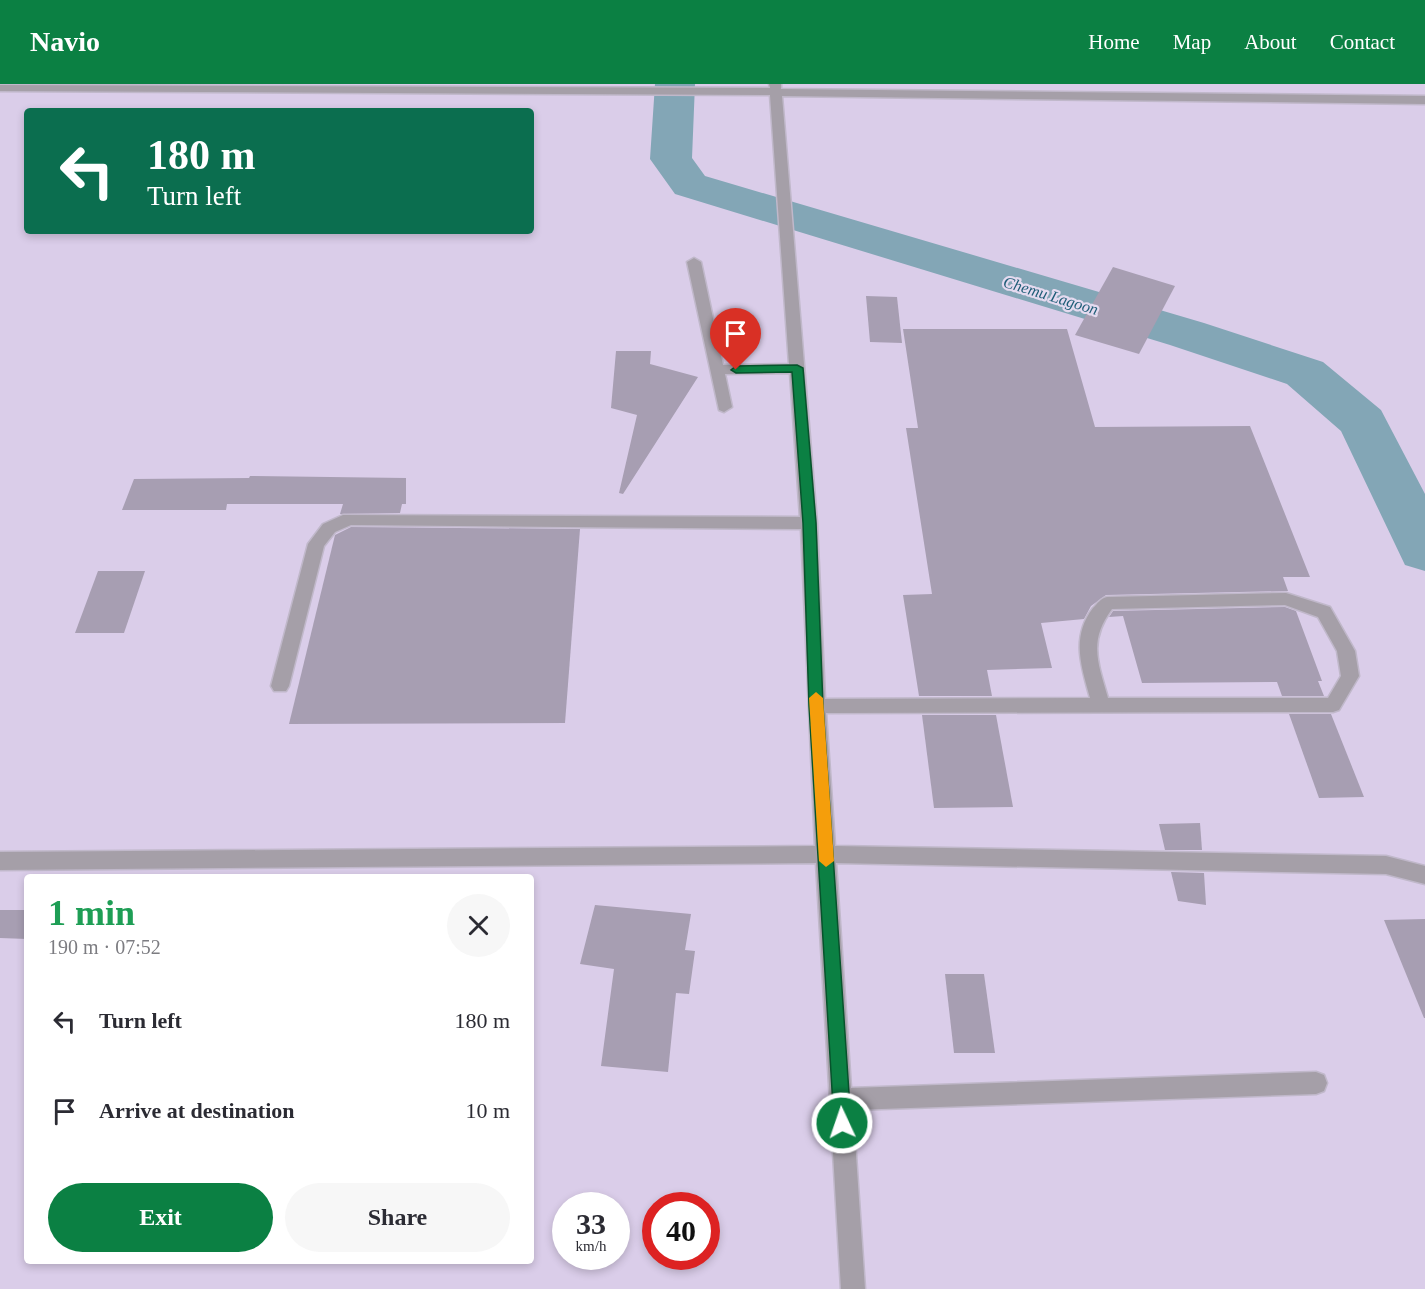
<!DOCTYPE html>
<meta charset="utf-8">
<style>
body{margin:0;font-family:Georgia,serif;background:#f7f7f7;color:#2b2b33;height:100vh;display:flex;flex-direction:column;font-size:22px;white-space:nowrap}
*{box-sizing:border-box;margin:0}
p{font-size:20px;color:#7c7c81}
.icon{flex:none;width:33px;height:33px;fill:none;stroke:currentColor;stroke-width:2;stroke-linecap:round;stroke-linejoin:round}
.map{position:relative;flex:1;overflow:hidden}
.sheet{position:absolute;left:24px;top:790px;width:510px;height:390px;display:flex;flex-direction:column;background:#fff;border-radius:6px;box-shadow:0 3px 9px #0003}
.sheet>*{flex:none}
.hud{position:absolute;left:24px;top:24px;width:510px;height:126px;border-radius:6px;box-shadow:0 3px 9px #0003;background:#0b6e4f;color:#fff;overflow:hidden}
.speed{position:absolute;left:552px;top:1108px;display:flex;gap:12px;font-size:30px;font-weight:700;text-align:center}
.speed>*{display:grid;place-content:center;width:78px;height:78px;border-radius:50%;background:#fff;box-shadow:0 3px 9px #0003;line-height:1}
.speed small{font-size:15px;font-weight:400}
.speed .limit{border:9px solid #d22;background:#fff;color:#111}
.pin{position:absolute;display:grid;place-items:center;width:51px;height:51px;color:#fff;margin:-62px -26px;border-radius:50% 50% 50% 0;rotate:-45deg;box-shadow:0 0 6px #0007}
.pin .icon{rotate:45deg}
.me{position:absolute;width:66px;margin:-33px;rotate:357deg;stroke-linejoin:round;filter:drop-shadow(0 0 4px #0008)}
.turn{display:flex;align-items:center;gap:21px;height:126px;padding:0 24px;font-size:27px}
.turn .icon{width:78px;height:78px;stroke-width:2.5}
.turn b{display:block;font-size:42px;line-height:51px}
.round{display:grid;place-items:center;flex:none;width:63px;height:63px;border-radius:32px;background:#f7f7f7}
.head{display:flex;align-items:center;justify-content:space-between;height:102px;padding:0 24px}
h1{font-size:36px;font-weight:700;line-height:45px;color:#1e9e55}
.primary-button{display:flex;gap:12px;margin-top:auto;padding:12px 24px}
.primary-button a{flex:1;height:69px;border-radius:36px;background:#0b8043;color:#fff;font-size:24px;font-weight:700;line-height:69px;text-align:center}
.primary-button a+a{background:#f7f7f7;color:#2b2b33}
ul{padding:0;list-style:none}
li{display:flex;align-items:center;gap:18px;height:90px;padding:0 24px}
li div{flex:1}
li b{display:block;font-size:22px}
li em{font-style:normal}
header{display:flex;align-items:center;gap:36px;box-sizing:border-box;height:84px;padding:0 30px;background:#0b8043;color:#fff}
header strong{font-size:28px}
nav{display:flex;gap:33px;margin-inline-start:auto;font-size:21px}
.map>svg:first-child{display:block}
.built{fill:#dacde9;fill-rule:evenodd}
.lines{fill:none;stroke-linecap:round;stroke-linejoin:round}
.river{fill:#83a6b6;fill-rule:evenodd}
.building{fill:#a79eb2}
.minor-casing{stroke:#c0b8ca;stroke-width:3}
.minor{fill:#a59fa8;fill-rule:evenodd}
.route{fill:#0b8043;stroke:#07532c;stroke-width:1.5}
.slow{fill:#f59e0b}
.labels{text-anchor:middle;stroke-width:4.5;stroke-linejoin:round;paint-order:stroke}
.far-water-label{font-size:16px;font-style:italic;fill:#1e5d77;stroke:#e4daef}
</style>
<header>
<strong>Navio</strong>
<nav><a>Home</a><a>Map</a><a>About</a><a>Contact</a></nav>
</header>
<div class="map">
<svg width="1425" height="1205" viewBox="0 0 1425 1205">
<rect width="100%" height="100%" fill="#e4daef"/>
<path class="built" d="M 0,0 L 1425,0 L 1425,1205 L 0,1205 ZM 27,27 L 531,27 L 531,147 L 27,147 ZM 27,794 L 531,794 L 531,1178 L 27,1178 ZM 566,1122 L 616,1122 L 616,1173 L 566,1173 ZM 656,1122 L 706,1122 L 706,1173 L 656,1173 Z"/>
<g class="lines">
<polygon class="river" points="655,0 695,0 692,74 705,92 1204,239 1323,278 1381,326 1425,410 1425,487 1405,481 1341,347 1287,300 1170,261 675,110 650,75"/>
</g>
<g class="building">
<polygon points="1113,183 1175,202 1139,270 1075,251"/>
<polygon points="866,212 897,213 902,259 870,258"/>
<polygon points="903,245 1067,245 1095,343 1250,342 1310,493 1283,493 1288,507 1106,511 1091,522 1084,535 1041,539 1052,584 987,586 992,612 919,612 903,511 932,510 906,344 918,344"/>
<polygon points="616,267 651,267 650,280 698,293 623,410 619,409 637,331 611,324"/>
<polygon points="250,392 406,394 406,420 402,420 400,429 340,430 343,420 227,420 226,426 122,426 134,395 249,394"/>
<polygon points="351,443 580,445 565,639 289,640 335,451"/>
<polygon points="98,487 145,487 124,549 75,549"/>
<polygon points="1285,523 1296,527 1322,597 1318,597 1324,612 1282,612 1277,598 1142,599 1123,532 1109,533 1113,527"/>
<polygon points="1289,630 1331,630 1364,713 1319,714"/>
<polygon points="922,631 996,631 1013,723 934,724"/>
<polygon points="1200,739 1202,766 1165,766 1159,740"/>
<polygon points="1171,788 1204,789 1206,821 1178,817"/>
<polygon points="595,821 691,830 685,866 695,867 689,910 676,909 668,988 601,982 614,885 580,880"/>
<polygon points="0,826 27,826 27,855 0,854"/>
<polygon points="1425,835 1425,934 1424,934 1384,836"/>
<polygon points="945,890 984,890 995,969 954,969"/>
</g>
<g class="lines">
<g class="minor-casing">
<path id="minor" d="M 769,0 L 781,0 L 781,5 L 1425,12 L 1425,20 L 782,12 L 817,439 L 825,615 L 1090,614 C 1081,582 1071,553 1093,524 C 1098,519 1100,515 1107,513 L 1286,509 L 1330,523 L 1355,567 L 1359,592 L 1339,626 L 1333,628 L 826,629 L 835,762 L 1386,772 L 1425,782 L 1425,800 L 1386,790 L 836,779 L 851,1004 L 1316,988 L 1324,991 L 1327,999 L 1324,1007 L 1316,1010 L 853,1026 L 865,1205 L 841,1205 L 816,779 L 0,786 L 0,768 L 815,762 L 801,445 L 351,441 L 335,448 L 324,462 L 289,602 L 286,607 L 274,607 L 271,602 L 308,460 L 323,440 L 343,431 L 800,433 L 790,289 L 725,290 L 732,323 L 724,328 L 719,326 L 687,178 L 694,174 L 701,178 L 723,281 L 789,280 L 770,11 L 0,7 L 0,1 L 770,4 ZM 1285,521 L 1318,533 L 1337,567 L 1341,592 L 1328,614 L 1108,614 C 1098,579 1088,557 1112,525 Z"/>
</g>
<use href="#minor" class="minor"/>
</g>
<polygon class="route" points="797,281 803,284 816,439 823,622 851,1039 848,1045 842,1048 836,1045 834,1039 809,622 803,439 792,288 736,289 731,286 736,282"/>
<polygon class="slow" points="816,608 823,614 834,777 826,783 819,777 809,614"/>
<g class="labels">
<g class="far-water-label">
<text transform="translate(1051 211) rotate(17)" y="6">Chemu Lagoon</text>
</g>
</g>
</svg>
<div class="speed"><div>33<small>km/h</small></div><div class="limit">40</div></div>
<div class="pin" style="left:736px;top:286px;background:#d93025"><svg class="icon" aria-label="arrive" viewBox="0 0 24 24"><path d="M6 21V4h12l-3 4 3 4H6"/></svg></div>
<svg class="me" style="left:842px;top:1039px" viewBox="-20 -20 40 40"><circle r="17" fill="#0b8043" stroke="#fff" stroke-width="3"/><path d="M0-11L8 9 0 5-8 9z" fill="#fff"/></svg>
<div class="hud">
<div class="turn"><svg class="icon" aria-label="left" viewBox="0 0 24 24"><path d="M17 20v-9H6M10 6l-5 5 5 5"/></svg><div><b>180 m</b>Turn left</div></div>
</div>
<section class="sheet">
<div class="head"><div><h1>1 min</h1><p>190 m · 07:52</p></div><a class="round"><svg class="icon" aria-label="close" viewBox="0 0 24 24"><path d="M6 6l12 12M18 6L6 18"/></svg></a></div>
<ul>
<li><svg class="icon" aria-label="left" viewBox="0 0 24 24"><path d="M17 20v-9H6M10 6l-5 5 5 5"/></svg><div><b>Turn left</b></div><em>180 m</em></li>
<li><svg class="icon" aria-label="arrive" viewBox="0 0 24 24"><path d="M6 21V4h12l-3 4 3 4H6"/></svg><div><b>Arrive at destination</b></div><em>10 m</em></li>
</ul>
<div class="primary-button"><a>Exit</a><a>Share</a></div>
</section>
</div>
